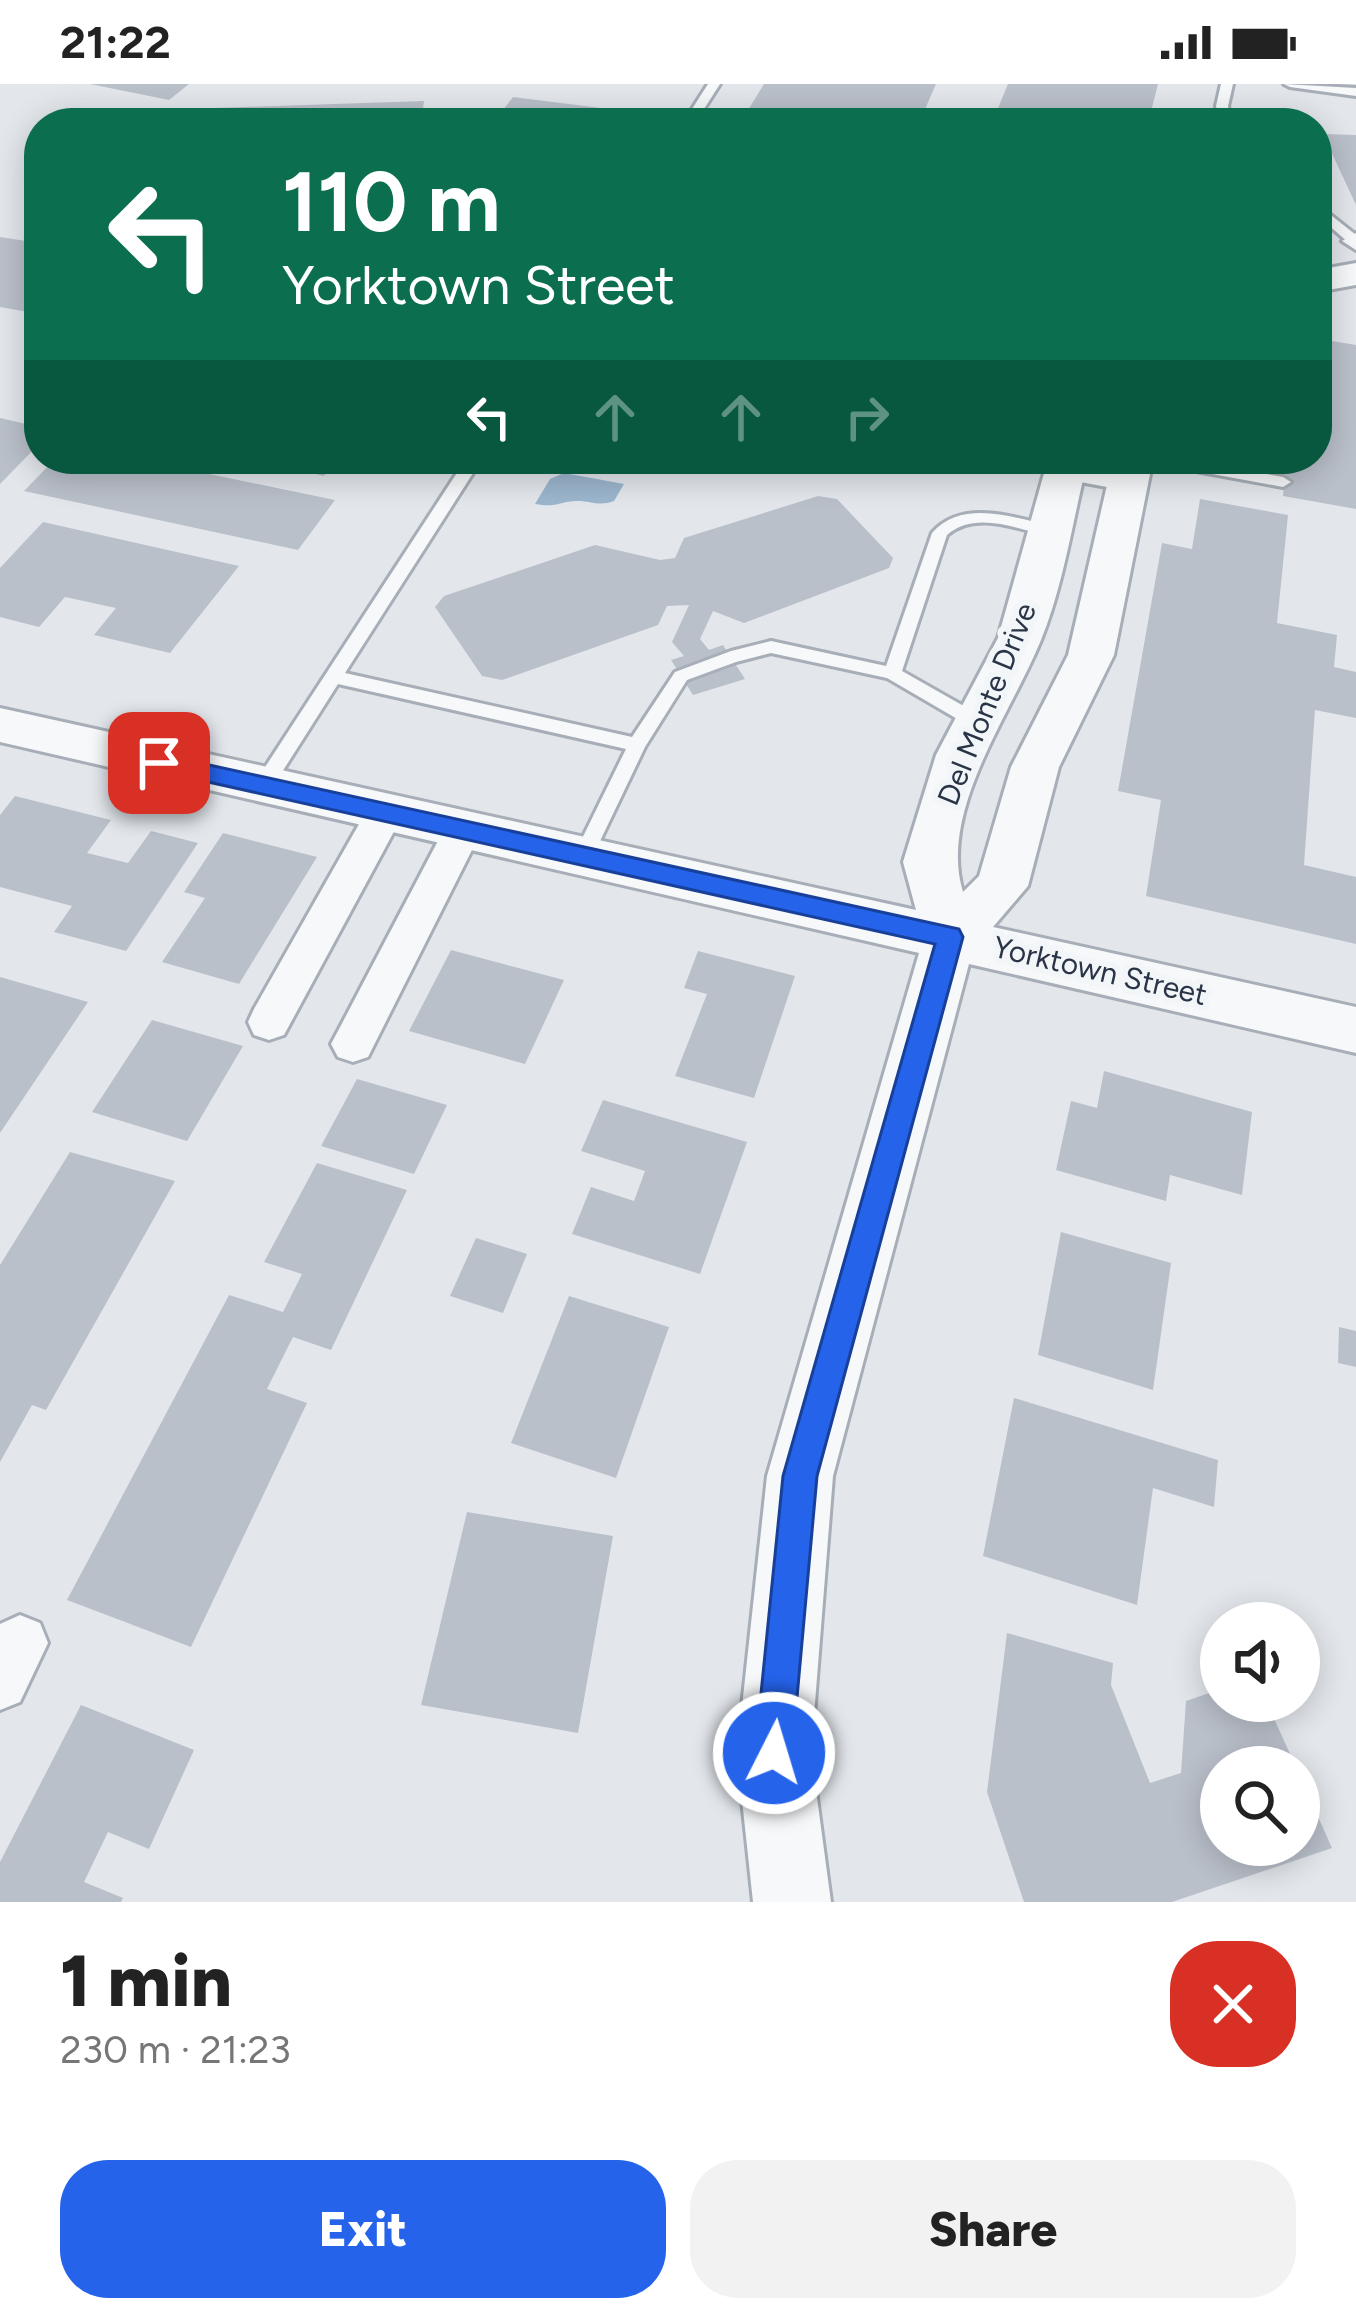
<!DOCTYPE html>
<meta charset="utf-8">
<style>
body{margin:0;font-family:Figtree,sans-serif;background:#f2f2f2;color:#222;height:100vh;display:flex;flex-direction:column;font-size:45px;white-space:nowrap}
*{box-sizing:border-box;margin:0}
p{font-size:39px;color:#767676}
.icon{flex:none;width:66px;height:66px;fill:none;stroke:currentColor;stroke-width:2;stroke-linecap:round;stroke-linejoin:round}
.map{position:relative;height:1818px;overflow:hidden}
.details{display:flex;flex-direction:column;background:#fff;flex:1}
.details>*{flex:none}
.top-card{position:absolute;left:24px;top:24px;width:1308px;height:366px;border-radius:48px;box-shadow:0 6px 30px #0003;background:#0b6e4f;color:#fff;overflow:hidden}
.tools{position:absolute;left:1200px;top:1518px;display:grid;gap:24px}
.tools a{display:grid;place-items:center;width:120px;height:120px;border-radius:50%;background:#fff;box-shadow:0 6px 30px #0003;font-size:60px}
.pin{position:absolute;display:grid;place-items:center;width:102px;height:102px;color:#fff;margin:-51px;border-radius:24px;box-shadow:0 6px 18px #0006}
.me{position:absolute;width:132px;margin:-66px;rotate:5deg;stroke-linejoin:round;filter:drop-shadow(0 0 9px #0008)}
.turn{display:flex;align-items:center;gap:42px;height:252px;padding:0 60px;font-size:54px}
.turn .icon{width:156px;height:156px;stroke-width:2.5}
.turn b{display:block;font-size:84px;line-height:102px}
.lanes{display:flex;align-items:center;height:114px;padding:0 60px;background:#0003;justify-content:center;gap:60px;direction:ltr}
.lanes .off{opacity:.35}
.round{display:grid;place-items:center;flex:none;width:126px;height:126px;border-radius:48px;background:#f2f2f2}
.head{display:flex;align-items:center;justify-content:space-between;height:204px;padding:0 60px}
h1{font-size:72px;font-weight:800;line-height:90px}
.button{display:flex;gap:24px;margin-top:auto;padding:24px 60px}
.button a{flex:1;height:138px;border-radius:48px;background:#2563eb;color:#fff;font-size:48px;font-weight:800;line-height:138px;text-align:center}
.button a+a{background:#f2f2f2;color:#222}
.status{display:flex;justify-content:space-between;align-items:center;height:84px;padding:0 60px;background:#fff;direction:ltr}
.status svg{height:33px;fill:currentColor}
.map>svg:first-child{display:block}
.water{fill:#9cb6ce}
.building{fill:#bac0ca}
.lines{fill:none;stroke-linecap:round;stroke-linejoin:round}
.service-casing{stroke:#a7aeb7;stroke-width:6}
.minor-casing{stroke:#a7aeb7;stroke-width:6}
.tertiary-casing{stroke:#a7aeb7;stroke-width:6}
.service{fill:#f6f8fa;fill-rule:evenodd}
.minor{fill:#f6f8fa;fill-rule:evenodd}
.tertiary{fill:#f6f8fa;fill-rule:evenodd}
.route{fill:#2563eb;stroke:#184099;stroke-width:3}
.labels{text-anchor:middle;stroke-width:12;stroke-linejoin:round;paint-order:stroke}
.street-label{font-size:30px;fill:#293546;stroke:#f3f6f9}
</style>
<div class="status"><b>21:22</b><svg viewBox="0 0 49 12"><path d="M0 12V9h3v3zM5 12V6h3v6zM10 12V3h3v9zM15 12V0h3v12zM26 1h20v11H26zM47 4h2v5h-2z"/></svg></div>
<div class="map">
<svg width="1356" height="1818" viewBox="0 0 1356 1818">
<rect width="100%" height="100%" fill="#e3e7ec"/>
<path class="water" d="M 564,389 L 624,400 L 614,417 C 598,423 590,416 575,417 C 558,418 556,424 535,420 L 550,395 Z"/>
<g class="building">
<polygon points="90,0 189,0 169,16"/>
<polygon points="764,0 936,0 919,39 740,39"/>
<polygon points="1008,0 1158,0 1148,39 992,39"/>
<polygon points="513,13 601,24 591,39 493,39"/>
<polygon points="424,17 421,39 151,39 155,26"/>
<polygon points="1323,50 1356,51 1356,121"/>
<polygon points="0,153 39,159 39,230 0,223"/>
<polygon points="1320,255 1356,261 1356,425 1283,412 1286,375 1317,375"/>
<polygon points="0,334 39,343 39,360 0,400"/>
<polygon points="55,375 137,375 335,416 298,466 24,407"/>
<polygon points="251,375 337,375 324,392"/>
<polygon points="818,412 837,415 893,474 889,484 744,539 713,527 700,555 709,566 723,561 745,595 693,611 671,576 684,572 672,558 689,521 667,522 658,541 502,596 482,592 435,523 444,512 595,461 660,476 675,474 684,454"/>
<polygon points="1200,415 1288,431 1277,539 1337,551 1334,583 1356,588 1356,634 1315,626 1304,781 1356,793 1356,860 1146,812 1161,716 1118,707 1162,459 1192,465"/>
<polygon points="43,438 239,482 170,569 94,551 116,524 65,513 39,543 0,533 0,484"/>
<polygon points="15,712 111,736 87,769 128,779 151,747 198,759 126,867 54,848 72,822 0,803 0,731"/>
<polygon points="223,749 317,773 239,900 162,878 205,814 184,808"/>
<polygon points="451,866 564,896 525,980 409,947"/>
<polygon points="698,867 795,892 754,1014 675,992 707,910 684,904"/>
<polygon points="0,893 88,918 0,1049"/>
<polygon points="152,936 243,962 187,1057 92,1028"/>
<polygon points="1104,987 1252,1028 1242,1111 1170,1091 1166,1117 1056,1086 1071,1017 1097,1024"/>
<polygon points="357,995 447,1021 414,1090 321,1062"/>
<polygon points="603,1016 747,1058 700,1190 572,1150 591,1103 634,1117 645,1087 581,1067"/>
<polygon points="70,1068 175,1097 46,1326 32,1321 0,1378 0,1181"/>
<polygon points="317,1079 407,1106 331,1266 293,1253 267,1305 307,1319 191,1563 67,1516 229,1211 283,1228 302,1190 264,1178"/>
<polygon points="1061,1148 1171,1179 1153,1306 1038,1271"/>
<polygon points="476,1154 527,1170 503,1229 450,1212"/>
<polygon points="569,1212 669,1243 616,1394 511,1359"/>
<polygon points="1339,1243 1356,1247 1356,1283 1338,1279"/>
<polygon points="1014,1314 1218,1376 1214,1423 1153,1404 1137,1521 983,1472"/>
<polygon points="467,1428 613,1452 578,1649 421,1621"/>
<polygon points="1007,1549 1113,1579 1111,1601 1150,1699 1181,1689 1186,1617 1221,1605 1221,1617 1266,1617 1296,1683 1221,1683 1221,1761 1299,1761 1299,1690 1332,1764 1172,1818 1024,1818 987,1708"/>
<polygon points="81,1621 194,1666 149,1765 108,1748 84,1798 123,1814 121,1818 0,1818 0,1778"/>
</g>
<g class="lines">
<g class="service-casing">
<g id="service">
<polygon points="708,0 720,0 695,39 683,39"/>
<polygon points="1221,0 1233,0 1228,22 1232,39 1220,39 1216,22"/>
<polygon points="1284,0 1356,4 1356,12 1290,3"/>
<polygon points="1317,120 1356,151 1356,161 1350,160 1317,131"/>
<path d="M 466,375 L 482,375 L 345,589 L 632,653 L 675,588 L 731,567 L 771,557 L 886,582 L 932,449 C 963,414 1015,434 1055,443 L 1057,447 L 1049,452 C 1017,445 975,426 947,451 L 902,587 L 983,633 L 986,638 L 983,643 L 971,643 L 887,594 L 771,569 L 736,578 L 687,596 L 645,663 L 590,778 L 576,778 L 573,773 L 626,665 L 338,600 L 270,707 L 256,707 L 254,702 L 256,697 Z"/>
<polygon points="1150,375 1184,375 1283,393 1291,398 1283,403 1158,380"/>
</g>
</g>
<g class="minor-casing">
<g id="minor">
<polygon points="1356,149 1356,166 1342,157"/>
<polygon points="1065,376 1139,390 1144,397 1128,407 1054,393 1049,386 1054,379"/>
<polygon points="385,715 399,719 404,729 284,951 269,956 254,951 248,938 254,925 371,719"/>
<polygon points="463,731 477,736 482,746 368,973 353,978 338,973 331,960 338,947 449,736"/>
<polygon points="20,1531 40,1539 48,1559 20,1618 0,1626 0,1540"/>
</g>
</g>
<g class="tertiary-casing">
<g id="tertiary">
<polygon points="1356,179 1356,201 1317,208 1317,186"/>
<path d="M 1048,375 L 1088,375 C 1073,434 1064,500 1041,556 C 1011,630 938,727 963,808 L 979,792 L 1011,683 L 1068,571 L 1113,375 L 1153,375 L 1114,571 L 1059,683 L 1028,802 L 993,843 L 1356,923 L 1356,969 L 969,880 L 833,1392 L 811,1669 L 831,1818 L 753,1818 L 737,1669 L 767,1392 L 919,869 L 0,658 L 0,624 L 916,826 L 903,778 L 936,671 L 998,554 Z"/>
</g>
</g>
<use href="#service" class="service"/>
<use href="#minor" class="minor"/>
<use href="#tertiary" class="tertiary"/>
</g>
<polygon class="route" points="159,670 959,845 963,853 817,1392 792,1669 787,1682 774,1688 760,1682 755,1669 783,1392 935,860 150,685 150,672"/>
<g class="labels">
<g class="street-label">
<text transform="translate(987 620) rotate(-68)" y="10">Del Monte Drive</text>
<text transform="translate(1100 887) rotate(13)" y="10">Yorktown Street</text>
</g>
</g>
</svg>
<div class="tools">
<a><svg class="icon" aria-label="sound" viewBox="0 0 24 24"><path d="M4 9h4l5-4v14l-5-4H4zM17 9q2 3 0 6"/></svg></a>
<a><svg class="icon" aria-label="search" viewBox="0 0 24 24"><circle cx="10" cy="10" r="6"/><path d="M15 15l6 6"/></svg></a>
</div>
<div class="pin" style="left:159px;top:679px;background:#d93025"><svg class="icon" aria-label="arrive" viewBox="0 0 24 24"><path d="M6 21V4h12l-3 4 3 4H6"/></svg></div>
<svg class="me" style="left:774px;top:1669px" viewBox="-20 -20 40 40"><circle r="17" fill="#2563eb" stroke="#fff" stroke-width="3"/><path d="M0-11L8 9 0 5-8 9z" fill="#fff"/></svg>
<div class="top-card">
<div class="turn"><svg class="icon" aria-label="left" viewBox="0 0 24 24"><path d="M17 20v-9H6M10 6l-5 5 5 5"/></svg><div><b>110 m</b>Yorktown Street</div></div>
<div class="lanes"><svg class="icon" aria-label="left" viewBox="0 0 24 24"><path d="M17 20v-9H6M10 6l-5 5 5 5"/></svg><svg class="icon off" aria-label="ahead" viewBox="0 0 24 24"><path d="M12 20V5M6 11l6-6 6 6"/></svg><svg class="icon off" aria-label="ahead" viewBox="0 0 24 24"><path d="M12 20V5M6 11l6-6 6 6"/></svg><svg class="icon off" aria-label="right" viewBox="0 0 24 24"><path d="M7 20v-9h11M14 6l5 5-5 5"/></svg></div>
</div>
</div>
<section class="details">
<div class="head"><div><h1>1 min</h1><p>230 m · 21:23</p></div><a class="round" style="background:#d93025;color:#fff"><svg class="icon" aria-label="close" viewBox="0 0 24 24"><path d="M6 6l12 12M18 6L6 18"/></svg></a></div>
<div class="button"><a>Exit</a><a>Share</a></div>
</section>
